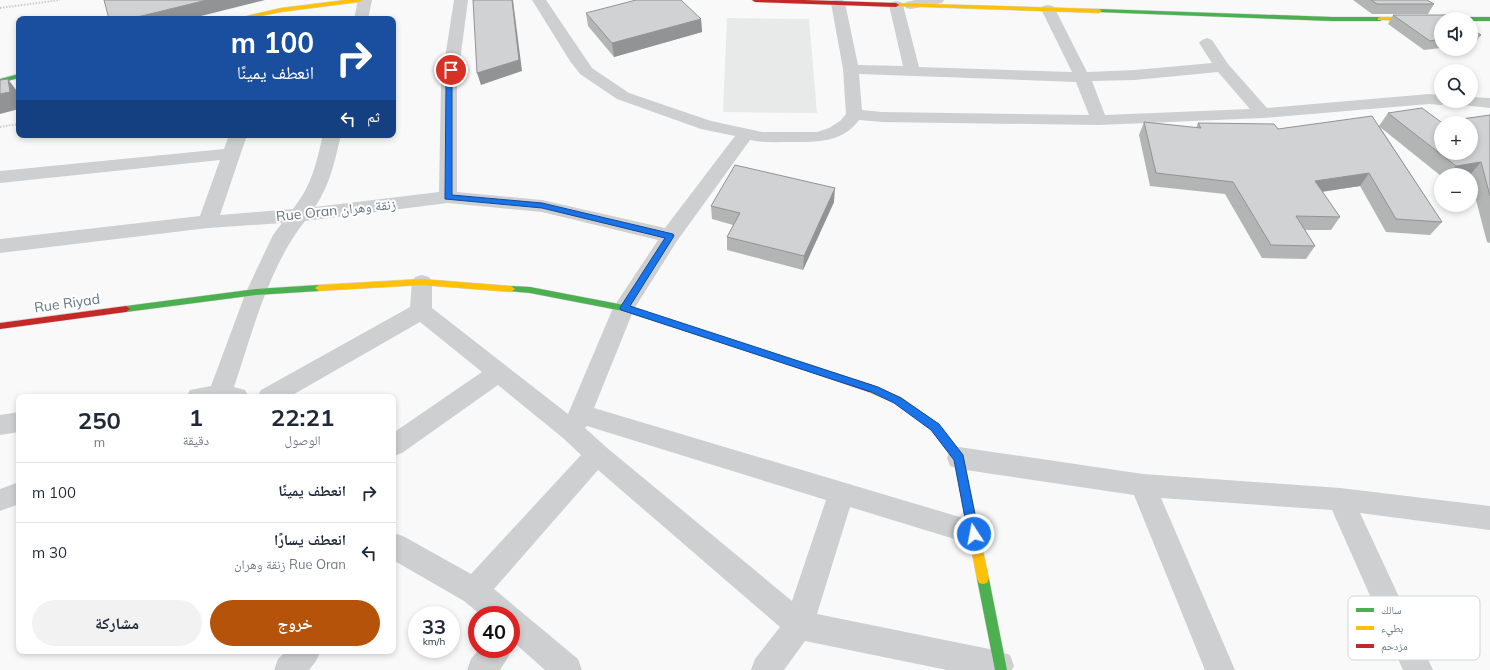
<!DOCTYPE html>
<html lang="ar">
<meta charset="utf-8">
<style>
body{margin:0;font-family:Mulish,"Noto Naskh Arabic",sans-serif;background:#f2f2f3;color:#1f2937;direction:rtl;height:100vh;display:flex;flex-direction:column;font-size:15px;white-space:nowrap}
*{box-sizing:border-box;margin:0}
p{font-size:13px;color:#747a83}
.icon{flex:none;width:22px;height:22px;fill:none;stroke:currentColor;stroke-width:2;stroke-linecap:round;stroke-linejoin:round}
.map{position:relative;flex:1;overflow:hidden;direction:ltr}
.details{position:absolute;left:16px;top:394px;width:380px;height:260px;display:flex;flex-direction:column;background:#fff;border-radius:8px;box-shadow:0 2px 6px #0003;direction:rtl}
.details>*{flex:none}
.top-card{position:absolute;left:16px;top:16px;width:380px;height:122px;border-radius:8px;box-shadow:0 2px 6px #0003;direction:rtl;background:#1a4fa0;color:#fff;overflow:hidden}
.fabs{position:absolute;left:1434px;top:12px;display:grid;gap:8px}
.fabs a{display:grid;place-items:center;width:44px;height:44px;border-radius:50%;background:#fff;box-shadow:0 2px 6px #0003;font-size:20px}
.speed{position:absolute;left:408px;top:606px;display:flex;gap:8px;font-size:20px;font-weight:700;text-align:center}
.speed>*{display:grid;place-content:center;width:52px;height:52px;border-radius:50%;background:#fff;box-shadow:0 2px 6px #0003;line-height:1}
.speed small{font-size:10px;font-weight:400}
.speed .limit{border:6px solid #d22;background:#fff;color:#111}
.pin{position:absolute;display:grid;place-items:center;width:34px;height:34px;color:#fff;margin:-17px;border:2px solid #fff;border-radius:50%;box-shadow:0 1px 4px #0007}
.me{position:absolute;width:44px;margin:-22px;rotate:349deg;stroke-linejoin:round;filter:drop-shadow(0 0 3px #0008)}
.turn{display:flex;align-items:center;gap:14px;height:84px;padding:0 16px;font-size:18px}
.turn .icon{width:52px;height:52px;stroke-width:2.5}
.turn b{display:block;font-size:28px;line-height:34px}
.then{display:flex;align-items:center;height:38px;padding:0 16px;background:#0003;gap:8px;font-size:15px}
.eta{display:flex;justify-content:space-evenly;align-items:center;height:68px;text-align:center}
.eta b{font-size:24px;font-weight:700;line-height:28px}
.cta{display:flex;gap:8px;margin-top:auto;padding:8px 16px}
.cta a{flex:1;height:46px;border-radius:24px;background:#b45309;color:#fff;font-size:16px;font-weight:700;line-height:46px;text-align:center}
.cta a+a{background:#f2f2f3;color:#1f2937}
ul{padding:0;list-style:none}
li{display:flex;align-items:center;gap:12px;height:60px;padding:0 16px;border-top:1px solid #e0e1e3}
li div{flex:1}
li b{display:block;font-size:15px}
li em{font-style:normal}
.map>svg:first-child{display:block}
.built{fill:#e8e9e9}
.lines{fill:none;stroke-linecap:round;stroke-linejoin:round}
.fast-casing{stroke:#d5d6d7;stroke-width:1}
.slow-casing{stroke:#d5d6d7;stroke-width:1}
.jam-casing{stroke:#d5d6d7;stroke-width:1}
.path{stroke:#cbcccd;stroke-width:2;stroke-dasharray:1.5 1.5;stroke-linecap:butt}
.street{fill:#cecfd0;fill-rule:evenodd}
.fast{fill:#4caf50;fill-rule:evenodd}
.slow{fill:#ffc107;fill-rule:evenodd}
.jam{fill:#c62828;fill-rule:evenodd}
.wall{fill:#b3b5b5}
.shaded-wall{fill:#929394}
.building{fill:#d0d2d3;stroke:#929394;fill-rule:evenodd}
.route{fill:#1a73e8;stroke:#114b97}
.labels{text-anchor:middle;stroke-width:4;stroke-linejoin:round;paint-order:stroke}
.street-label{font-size:14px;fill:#657683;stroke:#fff}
.key{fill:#fff;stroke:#d1d6da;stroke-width:1}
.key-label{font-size:11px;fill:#657683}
</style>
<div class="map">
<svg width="1490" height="670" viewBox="0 0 1490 670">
<rect width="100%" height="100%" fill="#f9f9f9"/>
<polygon class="built" points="727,18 809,19 817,113 723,112"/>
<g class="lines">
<g class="fast-casing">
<g id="fast">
<polygon points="1099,9 1332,17 1380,17 1383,19 1380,21 1332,21 1097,12 1097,10"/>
<polygon points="1471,17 1490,17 1490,21 1471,21 1471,19 1468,19"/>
<polygon points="19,74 19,78 0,83 0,79"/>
<polygon points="319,285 323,288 319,291 256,295 126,312 122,309 126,306 256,289"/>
<polygon points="511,286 530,287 624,305 741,343 743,345 741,347 738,348 623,311 530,293 508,291 507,289 508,287"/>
<polygon points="983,574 987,575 989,579 1007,670 995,670 977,579 979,575"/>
</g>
</g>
<g class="slow-casing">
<g id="slow">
<polygon points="345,0 362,0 359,2 281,12 246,19 234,19 281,8"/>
<polygon points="896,3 1099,9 1102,11 1099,13 894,6 894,4"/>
<polygon points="1380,17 1441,17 1444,19 1441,19 1441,21 1378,20 1378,18"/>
<polygon points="422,279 511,286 515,289 511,292 422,285 319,291 315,288 319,285"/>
<polygon points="869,384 901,397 938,424 963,455 989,579 987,583 983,584 979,583 977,579 954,460 932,430 895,403 866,391 864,388 866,385"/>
</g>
</g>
<g class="jam-casing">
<g id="jam">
<polygon points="752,0 804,0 896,3 899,5 896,7 755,2"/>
<polygon points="126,306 130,309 126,312 0,329 0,323"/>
<polygon points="738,342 872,385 874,388 872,391 869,392 735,347 733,345 735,343"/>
</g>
</g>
<g class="path">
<polyline points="0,8 60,0"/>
<polyline points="0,127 19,124"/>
</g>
<g class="street">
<polygon points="358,0 372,0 368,19 354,19"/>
<path d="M 454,0 L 468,0 L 457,84 L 457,192 L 542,200 L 665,228 L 735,136 L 701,129 L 617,99 L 580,74 L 570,61 L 532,0 L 546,0 L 592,68 L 629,93 L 711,121 L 762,132 L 817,132 L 829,128 L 840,121 L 846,114 L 843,69 L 831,3 L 833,0 L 843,0 L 845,3 L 858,65 L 903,66 L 889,5 L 891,2 L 896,1 L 901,2 L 903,5 L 919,67 L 1072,72 L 1041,9 L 1043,6 L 1048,5 L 1053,6 L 1055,9 L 1087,72 L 1135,70 L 1212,63 L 1199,43 L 1202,40 L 1207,38 L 1212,40 L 1228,64 L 1267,108 L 1429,94 L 1441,95 L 1441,101 L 1449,101 L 1447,103 L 1441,105 L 1429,104 L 1263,118 L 1099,125 L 882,122 L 859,120 C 842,143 817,142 790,142 C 777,142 763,143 750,140 L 677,241 L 634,309 L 594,408 L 983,524 L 987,533 L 983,542 L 974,545 L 850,507 L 817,614 L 999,651 L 1010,655 L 1014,666 L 1012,670 L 947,670 L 805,641 L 784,670 L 751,670 L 755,659 L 780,627 L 598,470 L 494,589 L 578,659 L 582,670 L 545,670 L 511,640 L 511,615 L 481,615 L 464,601 L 393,560 L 393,533 L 403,536 L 471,574 L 581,455 L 563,438 L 498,385 L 402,453 L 393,456 L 393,433 L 482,372 L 420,322 L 289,397 L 257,397 L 261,390 L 410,307 L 412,282 L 415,277 L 422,275 L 429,277 L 432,282 L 432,308 L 568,414 L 613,308 L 658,240 L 542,212 L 448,203 L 305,221 C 268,268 253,331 234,387 L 245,390 L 249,397 L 186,397 L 190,390 L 211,386 L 246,292 L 273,235 L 282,223 L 208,228 L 0,253 L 0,239 L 200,216 L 220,160 L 0,183 L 0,171 L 224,149 L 229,135 L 247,135 L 220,215 L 293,209 C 312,185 316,164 323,135 L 341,135 C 335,160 330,185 315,207 L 439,192 L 441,84 ZM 1218,72 L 1250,109 L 1105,115 L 1092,81 L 1135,80 ZM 859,74 L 1076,82 L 1089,115 L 882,112 L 862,110 ZM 587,426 L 826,500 L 792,601 L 606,447 L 585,428 Z"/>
<polygon points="915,0 944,0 942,3 911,9 906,8 904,5 906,2"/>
<polygon points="1471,97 1490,98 1490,108 1454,104 1452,101 1471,101"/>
<polygon points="19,412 19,432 0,435 0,415"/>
<polygon points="959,447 1143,474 1340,488 1490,506 1490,530 1360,513 1433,670 1403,670 1332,510 1161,498 1235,670 1205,670 1134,495 959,469 950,466 947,458 950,450"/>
<polygon points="19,482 19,504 0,511 0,489"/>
<polygon points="511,647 512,649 507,659 500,670 467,670 471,659 479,649 511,649"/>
<polygon points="286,651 321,651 316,661 309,670 274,670 278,659"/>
</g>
<use href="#fast" class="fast"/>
<use href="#slow" class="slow"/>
<use href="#jam" class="jam"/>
</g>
<g class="wall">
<polygon points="1353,0 1427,0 1434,4 1428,14 1372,14"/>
<polygon points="586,13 701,19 702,32 614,57 588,26"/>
<polygon points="1393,15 1457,19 1441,19 1441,48 1424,50 1388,24"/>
<polygon points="1471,28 1481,35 1474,44 1471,45"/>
<polygon points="1388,113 1441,122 1490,115 1490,243 1487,242 1471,181 1471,175 1441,175 1441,176 1380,127 1442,222 1430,235 1386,232 1360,186 1322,192 1340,217 1331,230 1305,230 1315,246 1306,259 1262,258 1225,194 1150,186 1139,135 1144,122 1196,128 1198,123 1278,129 1379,126"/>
<polygon points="834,202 803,270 727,250 727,237 733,225 712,219 711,206"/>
</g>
<g class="shaded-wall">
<polygon points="207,0 265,0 189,19 129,19"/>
<polygon points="512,0 513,0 522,71 481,85 477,73"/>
<polygon points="701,19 702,32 614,57 612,43"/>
<polygon points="8,79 19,94 19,109 0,114 0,94"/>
<polygon points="1481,162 1470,175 1448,175 1456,166"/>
<polygon points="1369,173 1360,186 1306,194 1315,181"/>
<polygon points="835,188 834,202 803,270 804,256"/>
</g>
<g class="building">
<polygon points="104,0 207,0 129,19 109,19"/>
<polygon points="473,0 512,0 519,60 477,73"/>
<polygon points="636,0 681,0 701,19 612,43 586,13"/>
<polygon points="1371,0 1427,0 1434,4 1377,4"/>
<polygon points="1449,14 1457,19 1441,19 1441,39 1430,41 1393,15 1447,15"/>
<polygon points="1471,28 1481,35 1471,36"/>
<polygon points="8,79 10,92 0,94 0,80"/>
<path d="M 1422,108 L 1441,122 L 1490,115 L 1490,196 L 1481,162 L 1456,166 L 1388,113 ZM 1441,123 L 1471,123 L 1471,153 L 1441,153 Z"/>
<polygon points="1372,116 1442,222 1396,219 1369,173 1315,181 1340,217 1296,216 1315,246 1271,245 1233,182 1156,173 1144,122 1201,128 1198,123 1274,124 1278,129"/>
<polygon points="735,165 835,188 804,256 727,237 740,213 711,206"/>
</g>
<polygon class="route" points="449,69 454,70 452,84 452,195 542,203 673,234 674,236 630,306 878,387 901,398 939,424 963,455 979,534 978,537 974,539 970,537 968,534 954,460 931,430 894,403 871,392 621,310 620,308 621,306 665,238 542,208 445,199 446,84"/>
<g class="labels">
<g class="street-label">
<text transform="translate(336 210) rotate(-6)" y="5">Rue Oran زنقة وهران</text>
<text transform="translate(67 303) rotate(-8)" y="5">Rue Riyad</text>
</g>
</g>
<rect x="1348" y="596" width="132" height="64" rx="6" class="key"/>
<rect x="1356" y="608" width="18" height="4" fill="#4caf50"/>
<rect x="1356" y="626" width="18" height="4" fill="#ffc107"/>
<rect x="1356" y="644" width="18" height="4" fill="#c62828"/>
<g class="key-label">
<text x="1381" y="614">سالك</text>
<text x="1381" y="632">بطيء</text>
<text x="1381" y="650">مزدحم</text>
</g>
</svg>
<div class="fabs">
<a><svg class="icon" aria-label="sound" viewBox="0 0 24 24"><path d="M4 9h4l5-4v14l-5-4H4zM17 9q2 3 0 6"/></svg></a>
<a><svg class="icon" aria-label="search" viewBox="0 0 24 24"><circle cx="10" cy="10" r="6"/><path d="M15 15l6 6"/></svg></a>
<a>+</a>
<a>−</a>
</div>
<div class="speed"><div>33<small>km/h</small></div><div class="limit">40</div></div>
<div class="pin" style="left:451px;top:70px;background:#d93025"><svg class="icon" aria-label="arrive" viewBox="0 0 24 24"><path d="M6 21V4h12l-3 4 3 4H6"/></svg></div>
<svg class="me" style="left:974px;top:534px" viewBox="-20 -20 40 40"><circle r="17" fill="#1a73e8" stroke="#fff" stroke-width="3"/><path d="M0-11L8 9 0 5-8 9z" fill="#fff"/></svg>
<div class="top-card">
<div class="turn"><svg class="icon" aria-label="right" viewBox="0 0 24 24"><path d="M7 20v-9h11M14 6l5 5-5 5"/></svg><div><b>100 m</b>انعطف يمينًا</div></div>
<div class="then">ثم<svg class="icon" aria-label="left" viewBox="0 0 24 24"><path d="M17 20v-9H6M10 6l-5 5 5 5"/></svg></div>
</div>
<section class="details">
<div class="eta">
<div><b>22:21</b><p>الوصول</p></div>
<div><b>1</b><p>دقيقة</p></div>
<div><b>250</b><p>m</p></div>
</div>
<ul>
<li><svg class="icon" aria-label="right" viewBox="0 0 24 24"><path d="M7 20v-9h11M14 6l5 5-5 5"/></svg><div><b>انعطف يمينًا</b></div><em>100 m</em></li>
<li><svg class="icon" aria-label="left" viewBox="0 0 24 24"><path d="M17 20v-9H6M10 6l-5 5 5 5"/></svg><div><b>انعطف يسارًا</b><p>Rue Oran زنقة وهران</p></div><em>30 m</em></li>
</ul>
<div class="cta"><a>خروج</a><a>مشاركة</a></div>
</section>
</div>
